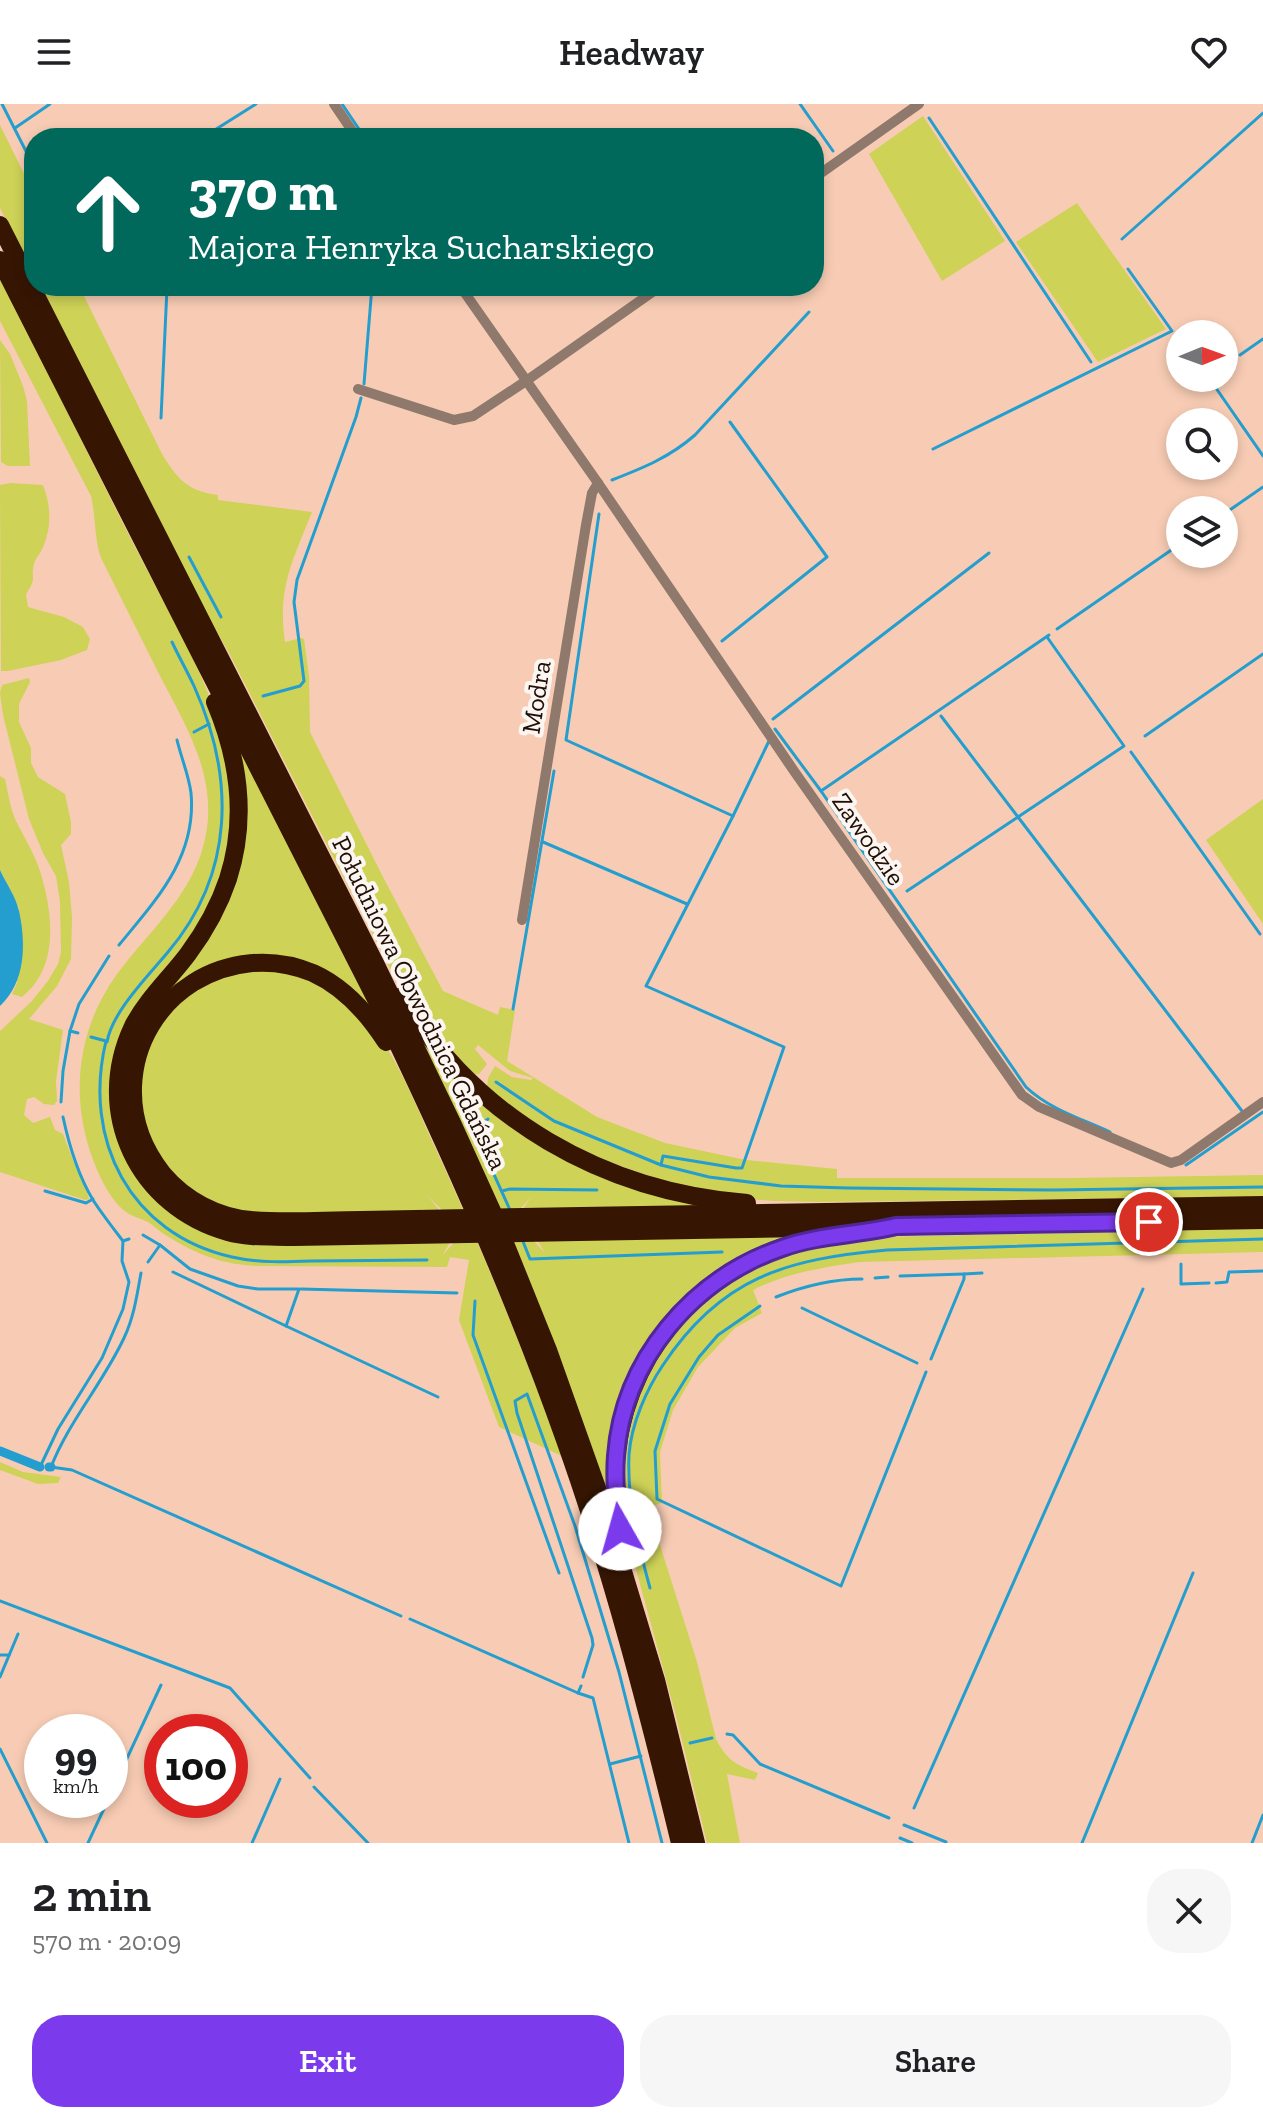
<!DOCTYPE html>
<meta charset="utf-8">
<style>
body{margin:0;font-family:"Zilla Slab",serif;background:#f6f6f6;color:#202124;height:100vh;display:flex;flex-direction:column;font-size:30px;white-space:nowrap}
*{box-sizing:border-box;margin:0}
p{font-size:26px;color:#757577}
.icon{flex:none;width:44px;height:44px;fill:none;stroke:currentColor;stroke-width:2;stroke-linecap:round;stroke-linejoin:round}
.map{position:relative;height:1739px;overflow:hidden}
.side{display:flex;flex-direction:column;background:#fff;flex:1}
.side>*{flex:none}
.banner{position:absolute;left:24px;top:24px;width:800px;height:168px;border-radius:32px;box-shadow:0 4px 12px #0003;background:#00695c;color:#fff;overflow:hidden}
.needle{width:52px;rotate:89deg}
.buttons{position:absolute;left:1166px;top:216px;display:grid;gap:16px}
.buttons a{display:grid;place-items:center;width:72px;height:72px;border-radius:50%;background:#fff;box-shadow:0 4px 12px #0003;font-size:40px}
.speed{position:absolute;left:24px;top:1610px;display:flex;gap:16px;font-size:40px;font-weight:700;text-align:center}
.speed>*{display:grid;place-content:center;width:104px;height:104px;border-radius:50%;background:#fff;box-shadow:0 4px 12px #0003;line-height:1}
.speed small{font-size:20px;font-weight:400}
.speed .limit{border:12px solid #d22;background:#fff;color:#111}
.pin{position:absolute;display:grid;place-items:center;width:68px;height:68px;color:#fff;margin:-34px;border:4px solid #fff;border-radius:50%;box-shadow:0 2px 8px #0007}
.me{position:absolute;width:88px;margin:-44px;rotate:353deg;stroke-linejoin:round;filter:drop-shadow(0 0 6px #0008)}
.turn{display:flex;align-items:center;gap:28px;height:168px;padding:0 32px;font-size:36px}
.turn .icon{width:104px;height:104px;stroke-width:2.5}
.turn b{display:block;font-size:56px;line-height:68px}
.round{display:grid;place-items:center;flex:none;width:84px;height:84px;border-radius:32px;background:#f6f6f6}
.summary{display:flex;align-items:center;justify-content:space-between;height:136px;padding:0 32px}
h1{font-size:48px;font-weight:600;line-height:60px}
.cta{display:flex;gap:16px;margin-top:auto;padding:16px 32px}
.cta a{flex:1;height:92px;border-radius:32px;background:#7c3aed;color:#fff;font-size:32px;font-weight:600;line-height:92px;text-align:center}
.cta a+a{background:#f6f6f6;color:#202124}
header{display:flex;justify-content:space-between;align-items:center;height:104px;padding:0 32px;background:#fff;font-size:36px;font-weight:600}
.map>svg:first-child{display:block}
.green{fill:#ced257}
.water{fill:#249ecf}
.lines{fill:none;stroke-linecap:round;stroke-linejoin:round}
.stream{stroke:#249ecf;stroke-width:3}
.canal{stroke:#249ecf;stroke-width:9}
.street{stroke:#8f796d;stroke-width:10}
.highway{stroke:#361603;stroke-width:18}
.route-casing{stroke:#51269a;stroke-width:20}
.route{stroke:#7c3aed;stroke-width:14}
.labels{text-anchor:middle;stroke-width:8;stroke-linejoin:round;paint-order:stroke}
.street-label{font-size:26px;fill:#210f05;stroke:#fcf6f3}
</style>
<header><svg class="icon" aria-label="menu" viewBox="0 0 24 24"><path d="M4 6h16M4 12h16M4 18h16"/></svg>Headway<svg class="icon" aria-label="heart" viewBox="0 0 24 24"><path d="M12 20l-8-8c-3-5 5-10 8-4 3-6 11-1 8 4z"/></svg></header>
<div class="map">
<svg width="1263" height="1739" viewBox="0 0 1263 1739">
<rect width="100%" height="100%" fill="#f8ccb4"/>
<g class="green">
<polygon points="923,12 1005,137 942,177 869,50"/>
<polygon points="0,21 34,90 34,171 0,104"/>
<polygon points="1077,99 1166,225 1098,258 1016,138"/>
<path d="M 0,173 C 46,263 89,353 135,443 C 169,510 212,578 228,652 C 236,688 235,725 226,760 C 218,789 205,817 187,841 C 145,897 97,940 115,1018 C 132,1094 189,1130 263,1137 L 437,1135 L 438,1137 L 451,1137 L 442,1152 L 455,1137 L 441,1105 L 427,1091 L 440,1107 L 424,1107 L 423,1104 L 423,1110 C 388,1110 354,1111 320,1111 C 288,1112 255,1114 224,1105 C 197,1096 173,1078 158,1054 C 80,930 242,799 351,899 C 391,936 411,991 433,1039 C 480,1141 524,1246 562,1352 L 499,1323 L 459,1216 L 469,1156 L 450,1153 L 447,1163 L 257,1162 C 224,1161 195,1150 167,1132 C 160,1128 154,1122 148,1118 C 141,1114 132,1113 126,1108 C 106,1094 90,1052 85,1029 C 72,975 83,918 115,873 C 153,821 203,784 208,714 C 211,660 182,615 158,568 C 139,530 120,492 101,454 C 94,434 96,413 91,392 L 0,217 Z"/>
<path d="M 39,182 L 79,182 L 162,350 C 178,376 188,387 218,391 L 218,396 L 312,408 C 293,456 277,484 285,538 L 301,534 L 304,535 L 309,572 L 310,628 L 382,771 L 443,887 L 498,911 L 500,903 L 515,906 L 507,957 L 597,1013 L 665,1039 L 746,1056 L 837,1065 L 837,1074 L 1071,1074 L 1263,1071 L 1263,1093 L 816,1098 L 774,1097 L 704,1091 L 563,1042 L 487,983 L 488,974 L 495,962 L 512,973 L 531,976 L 533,974 L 510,967 L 478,941 L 475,945 L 487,960 L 479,970 L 471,971 L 414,904 L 394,872 L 229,549 L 206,509 Z"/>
<polygon points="0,236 10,250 23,282 27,297 30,362 8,362 1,358"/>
<path d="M 11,379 L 43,381 C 51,402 52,422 43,443 C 41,449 35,455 34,460 C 30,476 38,472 26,490 L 28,503 L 64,513 L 83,523 L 90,535 L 87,546 L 61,556 L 8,567 L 1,567 L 0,381 Z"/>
<polygon points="29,574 30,578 19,600 19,618 31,644 31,659 38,673 65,690 71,718 71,730 61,741 69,778 72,813 71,855 57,882 29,915 63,926 56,977 57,997 54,1001 44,1000 34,993 27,995 24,1011 33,1019 50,1013 55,1026 63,1030 73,1056 88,1091 89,1095 85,1096 0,1068 0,927 31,898 48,877 58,860 61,848 60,798 56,772 43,749 29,715 3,611 0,589 2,581"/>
<path d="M 238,640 L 370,900 L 368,902 C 255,779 67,910 145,1053 C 161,1083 191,1106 224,1116 C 253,1125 284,1122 314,1122 C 355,1121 396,1121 436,1120 L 436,1124 C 400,1125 363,1126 327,1126 C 297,1127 266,1129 236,1124 C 190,1115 150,1082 133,1038 C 119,1001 121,962 138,927 C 151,897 175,874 195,848 C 242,786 251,717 236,641 Z"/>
<path d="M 0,672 L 5,675 C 8,688 10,704 16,717 C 24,733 34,749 40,767 C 53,809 60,863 22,893 L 12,890 L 17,879 L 19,804 L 0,766 Z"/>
<polygon points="1263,695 1263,820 1206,736"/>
<polygon points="412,918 530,1031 727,1102 522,1106 531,1093 521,1104 533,1136 545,1149 537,1136 828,1128 754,1150 645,1251 613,1399"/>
<path d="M 1263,1124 L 1263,1148 L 860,1158 C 824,1163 786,1169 753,1186 L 762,1209 L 735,1224 L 698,1263 L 673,1306 L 660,1348 L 662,1399 L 648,1403 L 697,1558 L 716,1635 C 727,1657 737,1661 758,1669 L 755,1676 L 727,1670 L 740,1739 L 707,1739 L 676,1612 L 625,1425 L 622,1337 L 657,1246 L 728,1173 L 821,1138 L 871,1133 L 1125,1128 Z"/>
<polygon points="0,1358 23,1368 61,1373 58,1379 38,1380 0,1366"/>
</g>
<path class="water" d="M 0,766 C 6,779 16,793 19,807 C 26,839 26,878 0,902 Z"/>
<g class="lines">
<g class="stream">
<polyline points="2,0 34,63"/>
<polyline points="342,0 365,34"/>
<polyline points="800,0 833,47"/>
<polyline points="929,14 1091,258"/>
<polyline points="15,24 50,0"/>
<polyline points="202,34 256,0"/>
<polyline points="1122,135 1263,9"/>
<polyline points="1177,230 1180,234"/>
<polyline points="1240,251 1263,235"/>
<polyline points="1209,274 1263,352"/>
<polyline points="364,280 372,182"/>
<polyline points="161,314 167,184 169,182"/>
<polyline points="933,345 1172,227 1128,165"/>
<path d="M 612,376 C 643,364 670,353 695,331 L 809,208"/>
<polyline points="599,410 566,636 733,712"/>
<polyline points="1224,410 1263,383"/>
<polyline points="189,453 221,513"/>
<polyline points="1057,525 1180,440"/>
<polyline points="722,537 827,453 730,318"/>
<polyline points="263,592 300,582 304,577 294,498 297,476 356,313 361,294"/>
<polyline points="941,612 1018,713 1124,642 1047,533"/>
<polyline points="773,615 989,449"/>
<polyline points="775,625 821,687 1049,531"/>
<polyline points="194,628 209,620"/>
<polyline points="1145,632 1263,550"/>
<polyline points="1131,648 1260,830"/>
<path d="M 821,687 L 1026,983 C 1049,1005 1082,1015 1110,1028"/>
<polyline points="543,738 687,800"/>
<polyline points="907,787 1018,713 1242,1007"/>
<path d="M 119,841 C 156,796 197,753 191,689 C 189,672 181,653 177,636"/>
<polyline points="513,905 554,667"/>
<polyline points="70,927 79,900 109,852"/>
<path d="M 91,933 L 106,937 C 82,1036 130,1130 232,1153 C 258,1159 285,1158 311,1157 C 350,1157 389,1156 427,1156"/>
<path d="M 107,938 C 112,908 148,872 168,848 C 235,769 235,673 194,582 C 187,567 179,553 172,538"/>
<polyline points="496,978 554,1017 661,1061 709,1073 781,1082 848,1084 1054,1086 1263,1083"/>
<polyline points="454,982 510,1106"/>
<polyline points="61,998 63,967 70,927 78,929"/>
<path d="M 63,1013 C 69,1041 78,1071 93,1096 C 102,1110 113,1124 123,1137"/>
<polyline points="475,1025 488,1015"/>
<polyline points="661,1061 663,1052 736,1064 742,1064 784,943 646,882 733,712 769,637"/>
<polyline points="1186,1061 1263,1008"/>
<polyline points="45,1087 86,1099 93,1095"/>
<polyline points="502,1087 510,1085 597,1086"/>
<polyline points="143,1131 160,1141 148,1158"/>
<polyline points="522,1135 530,1155 722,1148"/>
<polyline points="160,1141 190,1165 238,1182 258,1185 299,1185 286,1222 173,1168"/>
<polyline points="1181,1160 1181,1180 1209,1179"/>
<path d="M 141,1169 C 137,1191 134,1213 124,1234 C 103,1279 69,1317 51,1363 L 72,1366 L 401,1512"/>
<polyline points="900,1172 964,1170"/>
<polyline points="875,1174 888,1173"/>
<polyline points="1216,1179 1227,1178 1229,1168 1263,1167"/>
<polyline points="301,1185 457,1189"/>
<path d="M 776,1193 C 804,1182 831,1175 862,1175"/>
<polyline points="475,1197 473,1231 559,1469"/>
<polyline points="760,1202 718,1231 699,1253 670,1300 655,1347 657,1395 841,1482 926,1268"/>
<polyline points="802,1204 917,1259"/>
<polyline points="286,1222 438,1293"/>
<polyline points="931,1255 964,1175 964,1170 982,1169"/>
<polyline points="40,1363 58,1325 102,1254 123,1205 129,1178 122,1157 123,1137 129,1135"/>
<path d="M 650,1484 C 638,1440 627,1397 629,1351 C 631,1321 646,1286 663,1261 C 721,1173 787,1155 887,1146 L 1263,1135"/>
<polyline points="0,1497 230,1584 310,1674"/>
<polyline points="410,1515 578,1589"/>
<polyline points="0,1551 9,1551"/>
<polyline points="0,1573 18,1530"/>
<polyline points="583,1573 593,1541 592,1534 517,1309 515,1297 527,1290 575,1422 619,1568 662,1739"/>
<polyline points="581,1582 578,1589 593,1594 629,1739"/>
<polyline points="727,1630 733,1631 760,1660 889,1714"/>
<polyline points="690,1639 712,1634"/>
<polyline points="0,1645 47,1739"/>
<polyline points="610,1660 641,1652"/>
<polyline points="314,1683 368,1739"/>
<polyline points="110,1691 161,1581"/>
<polyline points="914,1704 1143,1185"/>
<polyline points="904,1721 946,1738"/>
<polyline points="900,1734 912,1739"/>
<polyline points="88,1739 108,1696"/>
<polyline points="252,1739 280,1675"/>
<polyline points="1082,1739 1193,1469"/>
<polyline points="1252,1739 1263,1711"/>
</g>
<g class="canal">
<polyline points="30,140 34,138"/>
<polyline points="0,1347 40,1363"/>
<polyline points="49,1363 51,1363"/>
</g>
<g class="street">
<polyline points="334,0 357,34"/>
<polyline points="814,74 919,0"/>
<polyline points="460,182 598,379 794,667 1022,991 1039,1003 1171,1059 1181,1056 1263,998"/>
<polyline points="358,285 454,316 473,312 526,277 661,182"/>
<polyline points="522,816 586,421 592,389 598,379"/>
</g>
<g class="highway">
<polyline points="0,121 376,861 453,1021 492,1107 548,1246 602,1398 656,1576 696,1739"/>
<path d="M 0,156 L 384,911 C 451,1050 514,1191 565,1336 C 612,1468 647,1603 680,1739"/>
<path d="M 215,598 C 239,655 247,716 228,775 C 219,802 205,827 188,850 C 170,874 147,895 133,922 C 92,1008 138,1103 228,1128 C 249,1134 272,1132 294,1133 L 1263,1116"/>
<path d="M 402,892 C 475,1015 605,1088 747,1099"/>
<path d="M 386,938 C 368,910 344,883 313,869 C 230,834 136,892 133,983 C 132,1015 143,1045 163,1070 C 185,1096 217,1113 251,1116 C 287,1119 325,1116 361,1116 C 434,1115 507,1113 581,1112 C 808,1108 1036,1105 1263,1101"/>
<path d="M 621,1427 C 616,1400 613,1374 617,1347 C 630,1237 718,1145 830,1133"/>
</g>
</g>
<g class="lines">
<g class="route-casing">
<path id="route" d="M 620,1425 C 617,1401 614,1377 616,1352 C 623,1256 692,1175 782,1144 C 818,1131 858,1131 896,1122 L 1149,1118"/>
</g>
<use href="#route" class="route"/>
</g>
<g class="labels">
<g class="street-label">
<text transform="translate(536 593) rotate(-81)" y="9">Modra</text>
<text transform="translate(869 735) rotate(55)" y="9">Zawodzie</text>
<text transform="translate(420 899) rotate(64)" y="9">Południowa Obwodnica Gdańska</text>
</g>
</g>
</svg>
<div class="buttons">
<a><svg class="needle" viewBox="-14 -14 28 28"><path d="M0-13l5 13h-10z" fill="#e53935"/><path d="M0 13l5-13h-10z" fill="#757577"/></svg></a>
<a><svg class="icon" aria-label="search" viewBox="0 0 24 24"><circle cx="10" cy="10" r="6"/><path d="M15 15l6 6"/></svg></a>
<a><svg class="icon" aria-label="layers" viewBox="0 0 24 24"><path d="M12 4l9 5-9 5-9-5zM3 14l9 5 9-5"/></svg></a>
</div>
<div class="speed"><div>99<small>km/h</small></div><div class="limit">100</div></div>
<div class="pin" style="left:1149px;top:1118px;background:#d93025"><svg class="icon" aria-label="arrive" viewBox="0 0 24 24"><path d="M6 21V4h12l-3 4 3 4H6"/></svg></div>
<svg class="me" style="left:620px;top:1425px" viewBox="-20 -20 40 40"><circle r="19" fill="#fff"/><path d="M0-13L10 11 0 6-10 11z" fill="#7c3aed"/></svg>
<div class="banner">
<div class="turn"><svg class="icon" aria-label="ahead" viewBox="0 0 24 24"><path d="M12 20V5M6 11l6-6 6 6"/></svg><div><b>370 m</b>Majora Henryka Sucharskiego</div></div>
</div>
</div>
<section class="side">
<div class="summary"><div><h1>2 min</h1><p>570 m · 20:09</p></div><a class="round"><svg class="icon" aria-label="close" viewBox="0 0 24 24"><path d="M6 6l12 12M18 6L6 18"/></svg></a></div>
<div class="cta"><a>Exit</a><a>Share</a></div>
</section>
